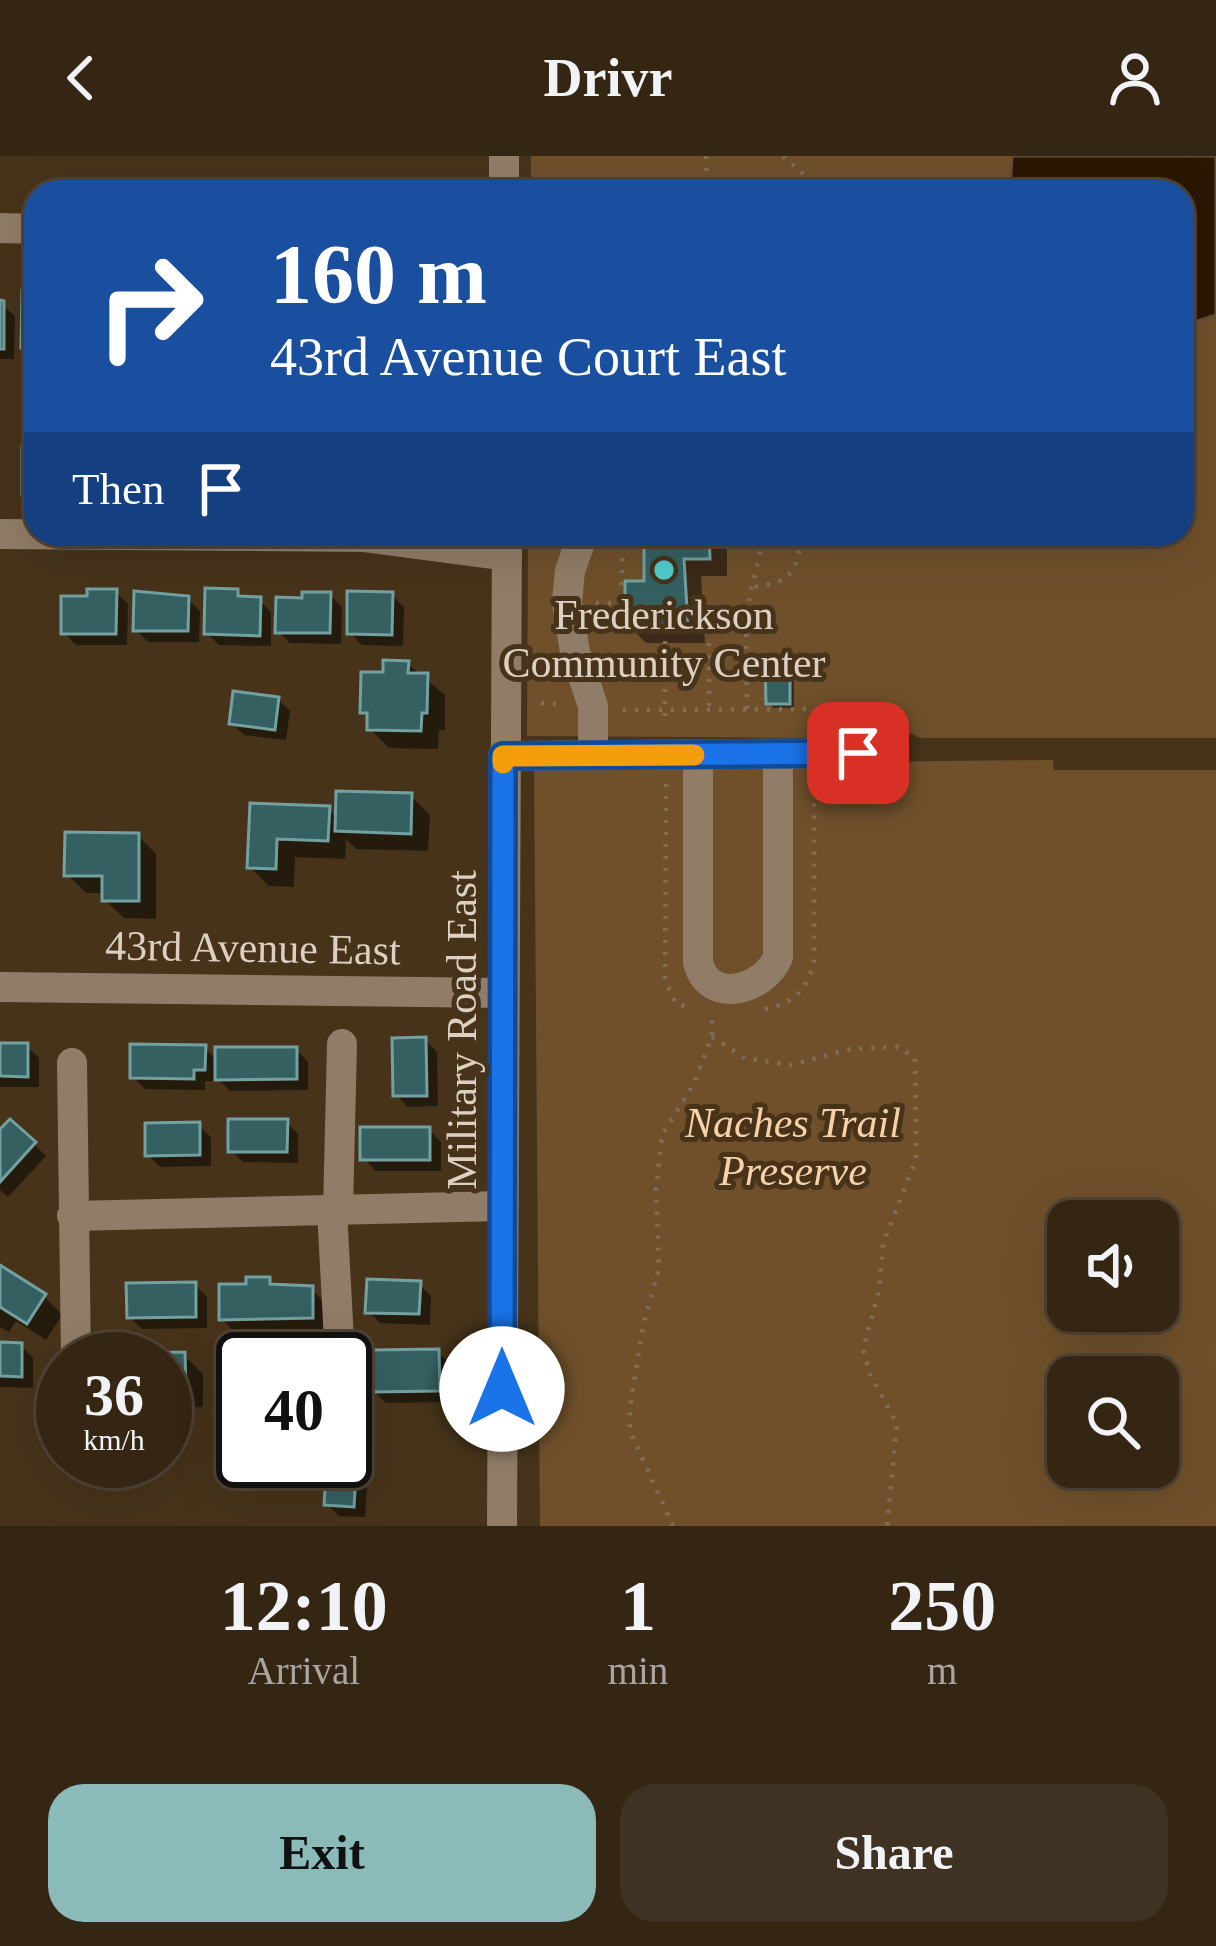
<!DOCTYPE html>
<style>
body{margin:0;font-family:"Times New Roman",serif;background:#403222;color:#f1f3f6;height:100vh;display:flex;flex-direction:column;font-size:45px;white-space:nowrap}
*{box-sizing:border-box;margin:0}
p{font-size:39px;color:#aaa5a0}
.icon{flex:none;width:66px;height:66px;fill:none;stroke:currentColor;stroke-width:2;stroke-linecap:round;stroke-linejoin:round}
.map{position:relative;height:1370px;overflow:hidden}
.side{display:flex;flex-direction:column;background:#352614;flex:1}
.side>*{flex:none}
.top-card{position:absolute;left:24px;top:24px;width:1170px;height:366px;border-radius:36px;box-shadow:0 12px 48px #0002,0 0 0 3px #4f4334;background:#1a4fa0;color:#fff;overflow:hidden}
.fabs{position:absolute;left:1047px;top:1044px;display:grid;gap:24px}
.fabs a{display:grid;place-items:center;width:132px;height:132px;border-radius:24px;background:#352614;box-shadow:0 12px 48px #0002,0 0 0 3px #4f4334;font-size:60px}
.speed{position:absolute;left:36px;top:1176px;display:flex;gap:24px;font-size:60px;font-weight:700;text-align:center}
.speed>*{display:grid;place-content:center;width:156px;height:156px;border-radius:50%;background:#352614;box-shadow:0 12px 48px #0002,0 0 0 3px #4f4334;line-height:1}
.speed small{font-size:30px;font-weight:400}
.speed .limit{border:6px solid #111;border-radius:18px;background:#fff;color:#111}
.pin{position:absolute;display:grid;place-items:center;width:102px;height:102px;color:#fff;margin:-51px;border-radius:24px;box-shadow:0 6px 18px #0006}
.me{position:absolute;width:132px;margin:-66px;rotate:0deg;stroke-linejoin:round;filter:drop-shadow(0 0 9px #0008)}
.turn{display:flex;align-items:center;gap:42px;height:252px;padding:0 48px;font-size:54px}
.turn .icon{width:156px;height:156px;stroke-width:2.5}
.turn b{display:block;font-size:84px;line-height:102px}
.then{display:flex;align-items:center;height:114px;padding:0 48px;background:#0003;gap:24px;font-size:45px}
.eta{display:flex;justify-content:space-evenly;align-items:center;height:204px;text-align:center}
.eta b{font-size:72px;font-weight:700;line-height:84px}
.primary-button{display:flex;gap:24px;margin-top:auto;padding:24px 48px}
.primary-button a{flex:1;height:138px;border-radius:36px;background:#8bbbb9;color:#111;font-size:48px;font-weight:700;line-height:138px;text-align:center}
.primary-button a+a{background:#403222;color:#f1f3f6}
header{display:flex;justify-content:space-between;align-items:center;height:156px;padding:0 48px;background:#352614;font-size:54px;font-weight:700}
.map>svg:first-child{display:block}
.green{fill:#6f502b;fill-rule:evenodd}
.water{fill:#2b1600;stroke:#604e3a;stroke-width:3}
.shadow{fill:#0007}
.building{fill:#346061;stroke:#73a0a1;stroke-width:3}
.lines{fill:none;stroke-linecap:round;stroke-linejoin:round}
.path{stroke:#806e5a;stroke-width:4.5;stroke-dasharray:3 9;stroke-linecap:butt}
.minor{stroke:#917d67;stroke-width:30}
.route-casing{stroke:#114b97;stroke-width:30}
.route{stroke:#1a73e8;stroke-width:21}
.slow{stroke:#f59e0b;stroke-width:21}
.poi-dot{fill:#52cdd0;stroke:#47331a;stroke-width:4.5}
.labels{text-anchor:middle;stroke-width:10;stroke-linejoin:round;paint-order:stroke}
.poi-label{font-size:42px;fill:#ddd0c2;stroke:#47331a}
.street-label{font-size:42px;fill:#ddd0c2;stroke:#47331a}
.park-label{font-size:42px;font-style:italic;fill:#f8d2a6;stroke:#47331a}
</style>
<header><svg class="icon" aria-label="back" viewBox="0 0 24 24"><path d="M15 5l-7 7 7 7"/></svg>Drivr<svg class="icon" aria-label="person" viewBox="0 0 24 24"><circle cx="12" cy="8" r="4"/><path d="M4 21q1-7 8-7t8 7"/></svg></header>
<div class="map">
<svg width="1216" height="1370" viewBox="0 0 1216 1370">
<rect width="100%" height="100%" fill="#47331a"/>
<g class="green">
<polygon points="531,0 1216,0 1216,582 921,582 857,556 856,582 527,580 528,378 1182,378 1182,36 531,36"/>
<path d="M 1053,604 L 1054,614 L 1216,614 L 1216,1370 L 540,1370 L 534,609 ZM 1068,1065 L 1158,1065 L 1158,1155 L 1068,1155 ZM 1068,1221 L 1158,1221 L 1158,1311 L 1068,1311 Z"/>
</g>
<polygon class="water" points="1012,0 1216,0 1216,159 1182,170 1182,36 1010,36"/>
<g class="shadow">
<polygon points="0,147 15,160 14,203 0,203"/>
<polygon points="647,378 727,378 727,420 701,420 705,487 646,487 628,469 647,428"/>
<polygon points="116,436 128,448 127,489 76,489 64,477"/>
<polygon points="237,436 244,443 259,444 271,456 271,490 219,489 207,477"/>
<polygon points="330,439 342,451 341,488 290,487 278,475"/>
<polygon points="392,439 404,451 403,490 362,489 350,477"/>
<polygon points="188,443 200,455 199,486 148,486 136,474"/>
<polygon points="408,508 445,539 445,574 439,574 438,593 389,592 370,573 370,563 363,555 386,520"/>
<polygon points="789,508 794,513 794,552 774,552 769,547"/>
<polygon points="278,543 290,555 286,584 244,579 232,567"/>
<polygon points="411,640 430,659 428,695 356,693 346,683 345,703 295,701 294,731 269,730 250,711 253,650 328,653 338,663"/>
<polygon points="138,680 156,698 156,763 124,762 105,744 105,737 86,737 67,718"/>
<polygon points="425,884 437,896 438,950 408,951 396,939"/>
<polygon points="0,890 27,890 39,902 39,931 0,931"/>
<polygon points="205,892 218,906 296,893 308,906 308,934 230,935 220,925 205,925 205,934 145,933 133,921"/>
<polygon points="286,966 298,978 298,1007 243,1006 231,994"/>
<polygon points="198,969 211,981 211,1010 160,1011 148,999"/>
<polygon points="429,974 441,986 441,1015 376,1015 364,1003"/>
<polygon points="0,978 34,988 46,1000 8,1041 0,1034"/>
<polygon points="0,1112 44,1140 62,1159 46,1184 16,1165 9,1176 0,1171"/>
<polygon points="269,1124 277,1131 311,1133 330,1152 331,1180 241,1182 222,1163 249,1131"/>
<polygon points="419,1128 431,1140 430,1169 380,1167 368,1155"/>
<polygon points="195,1129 207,1141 207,1172 142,1173 130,1161"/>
<polygon points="128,1182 145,1200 184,1199 203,1218 203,1251 165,1252 165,1203 107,1203"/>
<polygon points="0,1189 21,1190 33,1202 33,1232 0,1231"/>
<polygon points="438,1196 450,1208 451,1246 386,1247 374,1235"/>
<polygon points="355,1321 367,1333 365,1361 339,1360 327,1348"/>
</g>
<g class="building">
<polygon points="36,132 36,192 21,192 22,134"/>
<polygon points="0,144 4,145 4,193 0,193"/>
<polygon points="22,291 36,291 36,340 22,339"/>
<polygon points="644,378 709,378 710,403 684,403 688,469 625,470 625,425 644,425"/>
<polygon points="205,432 238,433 238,440 261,441 260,480 204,478"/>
<polygon points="87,433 117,433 116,478 61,478 61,440 87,440"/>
<polygon points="134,435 189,440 188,475 133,475"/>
<polygon points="347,435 393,436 392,479 347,478"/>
<polygon points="302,436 331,436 330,477 275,477 276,441 302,442"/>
<polygon points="383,504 409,505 408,517 428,517 427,557 422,557 421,575 367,574 367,557 360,557 361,516 383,516"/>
<polygon points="765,505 790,505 790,548 766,548"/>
<polygon points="233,535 279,541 275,574 229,568"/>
<polygon points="336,635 412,637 411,678 335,675"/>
<polygon points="250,647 330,650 328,685 277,683 276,713 247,712"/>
<polygon points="65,676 139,677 139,745 102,745 102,720 64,720"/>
<polygon points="426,881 427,940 393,940 392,882"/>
<polygon points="0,887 28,887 28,921 0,920"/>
<polygon points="130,888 206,889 205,914 194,914 194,923 130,922"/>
<polygon points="215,891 297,891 297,923 215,924"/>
<polygon points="10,963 36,986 0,1026 0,973"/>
<polygon points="228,963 288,963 287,996 228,996"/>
<polygon points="200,966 200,999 145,1000 145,967"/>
<rect x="360" y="971" width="70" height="33"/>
<polygon points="0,1109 46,1138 27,1168 0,1151"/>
<polygon points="246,1121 270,1121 270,1128 313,1130 313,1162 219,1164 219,1128 246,1128"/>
<polygon points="367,1123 421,1125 419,1158 365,1157"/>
<polygon points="196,1126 196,1161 127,1162 126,1127"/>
<polygon points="129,1179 129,1197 185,1196 186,1234 165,1234 165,1203 104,1203 104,1180"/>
<polygon points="0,1186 22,1187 22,1221 0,1220"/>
<polygon points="439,1193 440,1235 371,1236 371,1194"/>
<polygon points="229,1216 243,1216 243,1254 230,1254"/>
<polygon points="326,1317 356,1318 354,1351 324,1349"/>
</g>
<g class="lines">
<g class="path">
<polyline points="706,0 707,36"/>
<polyline points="783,0 824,36"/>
<polyline points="623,378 620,473 746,473"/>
<path d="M 755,431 C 794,426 796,413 803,378"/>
<polyline points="596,447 620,447"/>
<polyline points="665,473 665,569"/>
<polyline points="709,475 709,553"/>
<polyline points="541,547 563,548"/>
<polyline points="747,553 746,459 764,378"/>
<polyline points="623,554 822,553"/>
<polyline points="666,628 665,824 676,848 693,852"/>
<path d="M 765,853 C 794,848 808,832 814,804 L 814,628"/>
<polyline points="712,881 745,902 791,909 850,893 898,891 915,902 916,1003 883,1088 879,1135 863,1193 870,1218 897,1268 887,1370"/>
<polyline points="673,1370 630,1275 630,1252 643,1170 659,1113 656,1034 662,979 693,929 712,881 712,858"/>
</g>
<g class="minor">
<polyline points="504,36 504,0"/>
<polyline points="0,72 36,73"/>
<polyline points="0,378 363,381 507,400"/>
<polyline points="583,378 570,415 567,446 575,496 593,550 593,598"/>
<path d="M 698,599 L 698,806 C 708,850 765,834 778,801 L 778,598"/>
<polyline points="503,600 858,597"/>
<polyline points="0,831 504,837"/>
<polyline points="72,907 76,1203"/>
<polyline points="332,1054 340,1203"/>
<polyline points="338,1054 342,888"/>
<polyline points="72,1060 502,1050"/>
<polyline points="502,1370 507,378"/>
</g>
</g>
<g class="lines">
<g class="route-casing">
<polyline id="route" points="502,1233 503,600 858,597"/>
</g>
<use href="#route" class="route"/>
<polyline class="slow" points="503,607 503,600 694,599"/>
</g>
<circle class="poi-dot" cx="664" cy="414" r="12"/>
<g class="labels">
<g class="poi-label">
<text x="664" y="473">Frederickson<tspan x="664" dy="48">Community Center</tspan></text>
</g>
<g class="street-label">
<text transform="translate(253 791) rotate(1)" y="15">43rd Avenue East</text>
<text transform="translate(461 874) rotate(-90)" y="15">Military Road East</text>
</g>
<g class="park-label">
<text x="793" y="981">Naches Trail<tspan x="793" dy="48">Preserve</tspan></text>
</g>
</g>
</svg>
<div class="fabs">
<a><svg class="icon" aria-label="sound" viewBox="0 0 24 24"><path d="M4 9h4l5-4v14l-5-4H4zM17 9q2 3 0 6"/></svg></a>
<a><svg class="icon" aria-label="search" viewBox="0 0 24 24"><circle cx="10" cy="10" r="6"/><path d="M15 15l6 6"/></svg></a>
</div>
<div class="speed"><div>36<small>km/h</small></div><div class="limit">40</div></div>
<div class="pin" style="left:858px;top:597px;background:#d93025"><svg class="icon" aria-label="arrive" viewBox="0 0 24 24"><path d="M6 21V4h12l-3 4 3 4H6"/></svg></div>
<svg class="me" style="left:502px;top:1233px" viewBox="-20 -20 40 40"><circle r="19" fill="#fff"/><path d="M0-13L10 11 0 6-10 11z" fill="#1a73e8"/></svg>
<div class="top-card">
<div class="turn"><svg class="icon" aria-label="right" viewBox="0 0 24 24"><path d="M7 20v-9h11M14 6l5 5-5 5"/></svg><div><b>160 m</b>43rd Avenue Court East</div></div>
<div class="then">Then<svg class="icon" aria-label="arrive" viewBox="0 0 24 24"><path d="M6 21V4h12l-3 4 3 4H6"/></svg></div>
</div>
</div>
<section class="side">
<div class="eta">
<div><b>12:10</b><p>Arrival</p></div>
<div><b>1</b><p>min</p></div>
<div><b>250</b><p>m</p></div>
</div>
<div class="primary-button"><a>Exit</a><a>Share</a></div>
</section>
